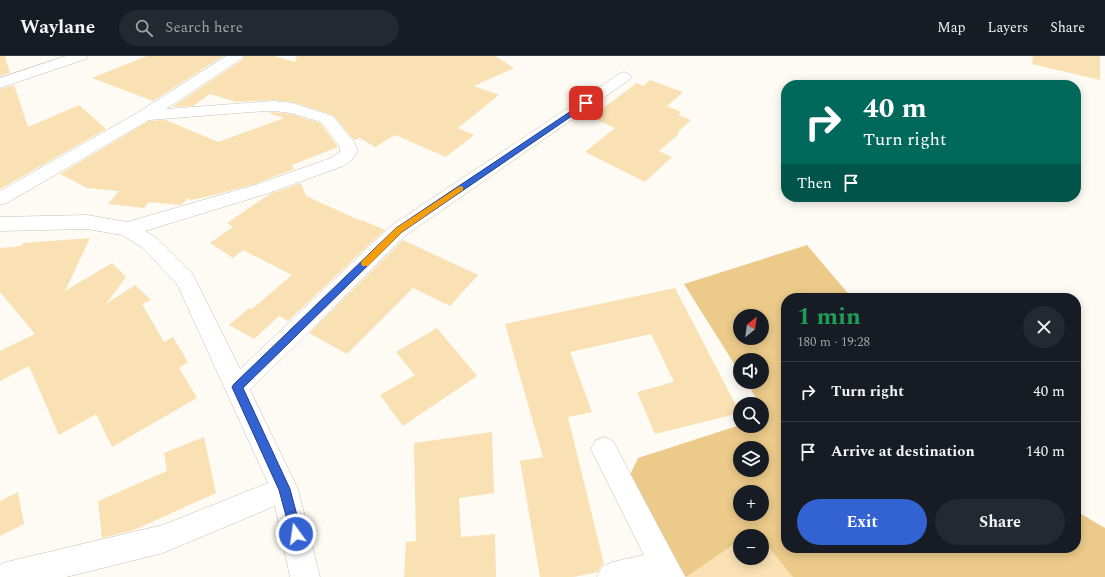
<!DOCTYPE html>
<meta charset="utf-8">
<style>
body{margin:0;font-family:Spectral,serif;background:#242831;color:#f1f3f6;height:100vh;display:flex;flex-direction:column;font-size:15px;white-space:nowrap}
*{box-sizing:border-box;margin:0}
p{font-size:13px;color:#9ea1a6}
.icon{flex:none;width:22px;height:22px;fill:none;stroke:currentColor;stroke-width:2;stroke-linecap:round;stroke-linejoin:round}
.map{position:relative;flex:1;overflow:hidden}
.sheet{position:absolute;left:781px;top:237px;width:300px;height:260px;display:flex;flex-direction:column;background:#171b24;border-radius:16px;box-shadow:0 2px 10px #0003}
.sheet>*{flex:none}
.top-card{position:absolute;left:781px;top:24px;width:300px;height:122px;border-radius:16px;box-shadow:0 2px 10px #0003;background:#00695c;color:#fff;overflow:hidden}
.needle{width:26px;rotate:29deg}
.fabs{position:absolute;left:733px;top:253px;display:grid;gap:8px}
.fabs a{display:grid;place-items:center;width:36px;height:36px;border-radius:50%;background:#171b24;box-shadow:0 2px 10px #0003;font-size:20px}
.pin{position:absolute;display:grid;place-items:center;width:34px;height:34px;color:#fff;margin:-17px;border-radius:8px;box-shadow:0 2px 6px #0006}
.me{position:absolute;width:44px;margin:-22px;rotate:346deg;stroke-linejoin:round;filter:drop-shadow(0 0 3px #0008)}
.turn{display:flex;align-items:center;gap:14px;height:84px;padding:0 16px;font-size:18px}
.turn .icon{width:52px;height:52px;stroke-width:2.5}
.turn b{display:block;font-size:28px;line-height:34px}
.then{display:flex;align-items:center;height:38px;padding:0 16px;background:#0003;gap:8px;font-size:15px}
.round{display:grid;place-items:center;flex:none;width:42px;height:42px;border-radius:21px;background:#242831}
.head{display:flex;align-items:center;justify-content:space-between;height:68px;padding:0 16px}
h1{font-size:24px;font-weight:700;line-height:30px;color:#1e9e55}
.action{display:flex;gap:8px;margin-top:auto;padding:8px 16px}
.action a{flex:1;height:46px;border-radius:24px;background:#3362d2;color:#fff;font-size:16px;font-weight:700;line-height:46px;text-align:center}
.action a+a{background:#242831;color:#f1f3f6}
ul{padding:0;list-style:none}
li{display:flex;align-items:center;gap:12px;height:60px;padding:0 16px;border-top:1px solid #363941}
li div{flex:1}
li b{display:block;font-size:15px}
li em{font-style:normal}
header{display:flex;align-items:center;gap:24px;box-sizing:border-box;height:56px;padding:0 20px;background:#171b24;border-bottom:1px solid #363941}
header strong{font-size:19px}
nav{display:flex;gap:22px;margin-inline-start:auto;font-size:14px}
.search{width:280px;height:36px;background:#242831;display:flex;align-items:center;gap:10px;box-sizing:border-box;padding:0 14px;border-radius:22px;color:#9ea1a6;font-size:15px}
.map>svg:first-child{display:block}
.green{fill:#eccb8a;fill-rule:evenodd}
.building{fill:#f9e1b3}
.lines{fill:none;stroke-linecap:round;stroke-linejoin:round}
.minor-casing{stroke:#c6c0b5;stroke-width:1}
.minor{fill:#fff;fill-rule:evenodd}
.route{fill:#3362d2;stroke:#214088}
.slow{fill:#f59e0b}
</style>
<header>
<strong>Waylane</strong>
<div class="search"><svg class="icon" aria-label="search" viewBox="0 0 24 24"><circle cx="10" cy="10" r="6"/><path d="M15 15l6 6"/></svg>Search here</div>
<nav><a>Map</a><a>Layers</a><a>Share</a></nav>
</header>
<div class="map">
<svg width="1105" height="521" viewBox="0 0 1105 521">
<rect width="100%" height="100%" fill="#fefbf4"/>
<path class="green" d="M 807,189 L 852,242 L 786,242 L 786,492 L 1076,492 L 1076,455 L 1105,472 L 1105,521 L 686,521 L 630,419 L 638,402 L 740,369 L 762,370 L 762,362 L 767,360 L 762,352 L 762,348 L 760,348 L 746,326 L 762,326 L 762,304 L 740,304 L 740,317 L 684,228 ZM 740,260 L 762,260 L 762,282 L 740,282 ZM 740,392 L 762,392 L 762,414 L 740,414 ZM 740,436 L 762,436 L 762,458 L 740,458 ZM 740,480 L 762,480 L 762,502 L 740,502 Z"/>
<g class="building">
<polygon points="0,0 5,0 10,17 0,20"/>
<polygon points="147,0 223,0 153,45 92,22"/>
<polygon points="244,0 274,0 295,6 297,0 495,0 514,12 474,30 499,39 458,72 474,79 446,101 395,79 375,91 360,82 354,84 333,59 293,46 274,44 236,46 210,38 193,50 172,51 242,4"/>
<polygon points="1033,0 1100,0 1100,24 1032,8"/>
<polygon points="650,24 683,36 667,50 681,56 678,59 691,64 677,77 679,78 659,95 672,101 645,126 585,96 615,72 591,61 637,27 643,30"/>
<polygon points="14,29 28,71 79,49 106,73 0,133 0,33"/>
<polygon points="274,56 291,58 320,67 338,91 292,109 294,113 255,128 210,140 191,144 188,142 182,148 180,149 149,146 144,152 108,148 119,135 87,132 60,118 149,65 166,64 218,86 284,62 268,57"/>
<polygon points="301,127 306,140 361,165 362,164 385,174 288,265 279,260 254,283 229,269 249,252 252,253 292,219 243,194 233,202 210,187 233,171 227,167 270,138"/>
<polygon points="90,182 65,235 112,207 126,221 106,248 135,229 151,244 142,248 164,286 173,281 188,306 179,312 197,342 112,391 96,358 59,379 29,310 0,325 0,295 35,278 0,236 0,192 21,190 23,187"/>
<polygon points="403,184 478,219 450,250 413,232 347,298 309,277"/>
<polygon points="675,232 740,357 655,378 637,336 674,326 651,278 570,296 592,356 568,361 604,508 601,510 598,516 574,521 540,521 520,405 543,401 505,268"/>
<polygon points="437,272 477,320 403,370 380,339 415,319 396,296"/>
<polygon points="492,376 494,437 459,442 461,481 495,478 496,521 404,521 406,486 416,485 414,387"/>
<polygon points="204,381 216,437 134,474 102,482 98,445 167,415 164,397"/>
<polygon points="18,436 24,468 0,480 0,445"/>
<polygon points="762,483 793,521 686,521 740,484 740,502 762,502"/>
</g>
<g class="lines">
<g class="minor-casing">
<g id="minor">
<polygon points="66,0 88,0 86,3 0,32 0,22"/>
<polygon points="226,0 243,0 241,3 166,53 274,45 293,47 333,60 354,86 358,95 352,104 343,110 269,137 145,175 157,182 192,217 240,313 392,169 619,18 624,16 629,18 632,21 629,24 406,179 250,334 298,433 320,521 290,521 275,450 163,497 66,521 0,521 0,509 6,506 163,469 268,427 177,228 143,192 122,179 87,173 0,175 0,161 87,159 127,166 255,129 331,102 340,96 340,91 321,66 291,57 274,55 251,56 149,64 7,147 0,149 0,135 139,56"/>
<polygon points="604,381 613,385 685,521 597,521 602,511 612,506 644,499 591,393 595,385"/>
</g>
</g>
<use href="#minor" class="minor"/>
</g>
<polygon class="route" points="586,45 589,47 588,49 402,176 243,332 290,433 302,478 300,482 296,483 292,482 279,434 232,331 234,328 396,172"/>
<polygon class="slow" points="460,130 463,131 463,134 402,176 368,210 362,210 361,207 362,205 396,172"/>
</svg>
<div class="fabs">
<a><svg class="needle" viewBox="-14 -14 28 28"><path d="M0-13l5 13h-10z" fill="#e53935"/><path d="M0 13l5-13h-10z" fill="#9ea1a6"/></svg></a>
<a><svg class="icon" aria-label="sound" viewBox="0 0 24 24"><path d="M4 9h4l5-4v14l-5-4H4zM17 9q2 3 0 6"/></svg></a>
<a><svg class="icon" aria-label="search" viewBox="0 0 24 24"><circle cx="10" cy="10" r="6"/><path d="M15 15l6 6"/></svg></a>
<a><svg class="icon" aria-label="layers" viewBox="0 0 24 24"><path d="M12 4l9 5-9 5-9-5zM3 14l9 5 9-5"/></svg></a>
<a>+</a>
<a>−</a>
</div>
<div class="pin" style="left:586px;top:47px;background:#d93025"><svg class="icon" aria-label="arrive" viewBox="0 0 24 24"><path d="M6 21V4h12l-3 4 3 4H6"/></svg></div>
<svg class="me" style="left:296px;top:478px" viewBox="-20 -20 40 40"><circle r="17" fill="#3362d2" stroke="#fff" stroke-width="3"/><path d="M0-11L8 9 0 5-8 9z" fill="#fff"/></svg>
<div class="top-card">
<div class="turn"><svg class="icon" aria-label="right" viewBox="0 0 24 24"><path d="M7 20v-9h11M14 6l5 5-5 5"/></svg><div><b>40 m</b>Turn right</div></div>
<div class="then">Then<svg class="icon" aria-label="arrive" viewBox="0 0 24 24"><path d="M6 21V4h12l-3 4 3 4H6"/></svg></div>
</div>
<section class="sheet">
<div class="head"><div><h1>1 min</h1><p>180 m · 19:28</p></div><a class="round"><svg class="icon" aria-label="close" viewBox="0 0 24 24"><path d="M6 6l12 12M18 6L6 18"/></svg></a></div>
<ul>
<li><svg class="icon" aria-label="right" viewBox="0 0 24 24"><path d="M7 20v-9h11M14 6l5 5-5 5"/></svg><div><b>Turn right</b></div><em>40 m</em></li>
<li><svg class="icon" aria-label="arrive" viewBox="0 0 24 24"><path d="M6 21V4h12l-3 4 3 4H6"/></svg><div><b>Arrive at destination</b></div><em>140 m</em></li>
</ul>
<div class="action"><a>Exit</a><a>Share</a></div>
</section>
</div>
